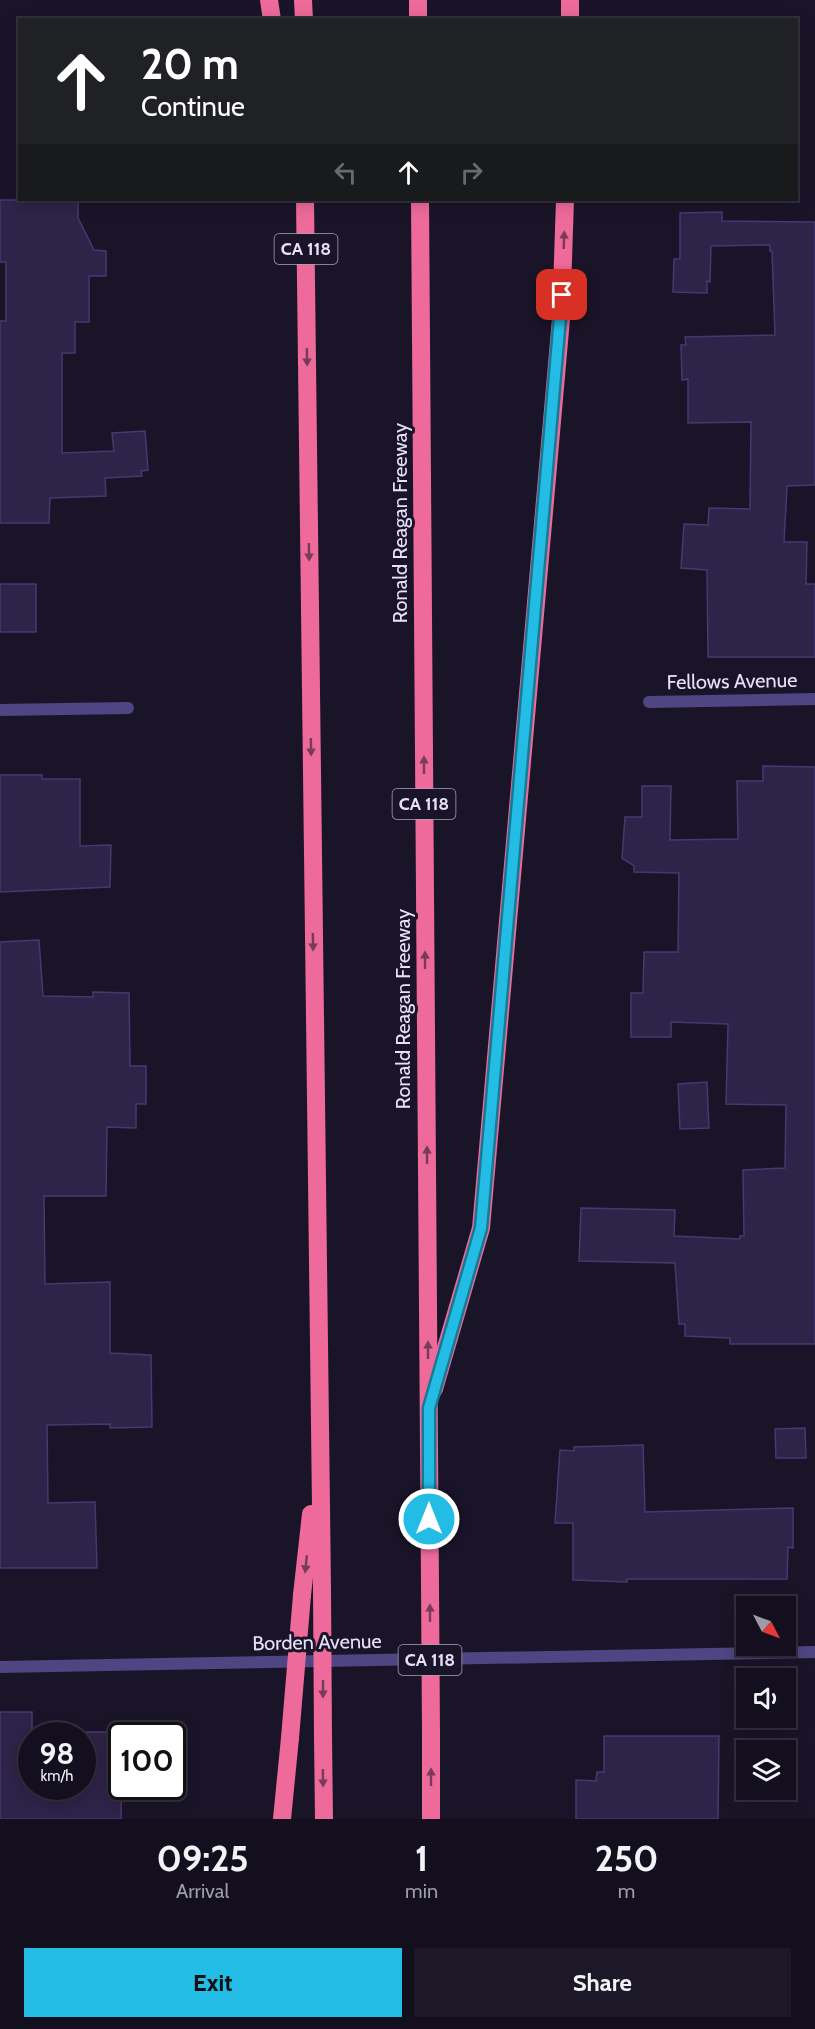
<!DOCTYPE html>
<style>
body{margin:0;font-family:Cabin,sans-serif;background:#1d1828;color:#f1f3f6;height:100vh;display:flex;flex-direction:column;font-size:22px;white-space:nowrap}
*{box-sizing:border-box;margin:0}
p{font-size:20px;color:#9d9ca4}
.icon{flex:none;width:33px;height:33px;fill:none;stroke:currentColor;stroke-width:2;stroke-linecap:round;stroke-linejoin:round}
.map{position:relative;height:1819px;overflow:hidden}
.drawer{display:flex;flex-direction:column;background:#140f1f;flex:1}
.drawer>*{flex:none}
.hud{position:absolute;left:18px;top:18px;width:780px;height:183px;border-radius:0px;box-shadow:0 3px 15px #0003,0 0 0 2px #332f3d;background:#202124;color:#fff;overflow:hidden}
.needle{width:39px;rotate:131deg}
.tools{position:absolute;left:736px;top:1596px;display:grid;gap:12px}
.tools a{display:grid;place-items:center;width:60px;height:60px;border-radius:0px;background:#140f1f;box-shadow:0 3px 15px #0003,0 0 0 2px #332f3d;font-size:30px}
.speed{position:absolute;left:18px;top:1722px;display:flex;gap:12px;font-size:30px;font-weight:700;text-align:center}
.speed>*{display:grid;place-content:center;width:78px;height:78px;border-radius:50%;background:#140f1f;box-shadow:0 3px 15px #0003,0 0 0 2px #332f3d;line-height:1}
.speed small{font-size:15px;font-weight:400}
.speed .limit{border:3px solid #111;border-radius:9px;background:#fff;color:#111}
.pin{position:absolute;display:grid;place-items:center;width:51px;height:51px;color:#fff;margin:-26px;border-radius:12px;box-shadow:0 3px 9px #0006}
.me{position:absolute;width:66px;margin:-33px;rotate:0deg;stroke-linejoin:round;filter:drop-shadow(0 0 4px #0008)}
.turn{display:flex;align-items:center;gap:21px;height:126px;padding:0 24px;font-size:27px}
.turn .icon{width:78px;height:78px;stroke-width:2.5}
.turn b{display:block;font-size:42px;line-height:51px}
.lanes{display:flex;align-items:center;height:57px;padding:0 24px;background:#0003;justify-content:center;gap:30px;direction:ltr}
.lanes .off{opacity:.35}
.eta{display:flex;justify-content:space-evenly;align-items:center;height:102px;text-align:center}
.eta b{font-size:36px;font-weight:700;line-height:42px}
.action{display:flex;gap:12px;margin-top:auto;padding:12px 24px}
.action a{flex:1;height:69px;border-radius:0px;background:#23bce4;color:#111;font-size:24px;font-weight:700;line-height:69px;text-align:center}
.action a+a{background:#1d1828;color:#f1f3f6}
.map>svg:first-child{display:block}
.building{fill:#2e2348;stroke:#493771;stroke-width:1.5}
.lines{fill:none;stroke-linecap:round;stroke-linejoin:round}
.minor{stroke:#4e4582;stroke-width:12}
.motorway{stroke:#ed6a9a;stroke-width:18}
.motorway-bridge{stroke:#ed6a9a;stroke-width:18}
.oneway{fill:#793b5c}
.route-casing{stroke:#177a94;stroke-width:15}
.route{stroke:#23bce4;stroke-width:10}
.labels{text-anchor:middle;stroke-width:6;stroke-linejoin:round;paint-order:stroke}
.shield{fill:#1a1429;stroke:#a9a3bc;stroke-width:1.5}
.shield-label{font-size:18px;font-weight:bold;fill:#e6e0fb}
.street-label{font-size:20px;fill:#e6e0fb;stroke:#1a1429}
</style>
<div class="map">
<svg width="815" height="1819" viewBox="0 0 815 1819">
<rect width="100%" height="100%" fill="#1a1429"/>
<g class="building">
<polygon points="0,200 78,200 78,218 94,250 106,251 106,276 89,276 89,322 75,322 75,353 62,353 62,453 114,451 112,433 145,431 148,470 141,471 142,476 105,478 106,496 50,498 49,523 0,523 0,321 6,321 6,262 0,262"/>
<polygon points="722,212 722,221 815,222 815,485 787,486 784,542 807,542 806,584 815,584 815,657 708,657 707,570 681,568 684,524 708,525 709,508 750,509 751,422 688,423 688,379 682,380 681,345 686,345 685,337 775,335 772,251 770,251 770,245 711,246 710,282 707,281 707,293 673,292 674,259 680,259 680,213"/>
<rect x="0" y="584" width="36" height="48"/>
<polygon points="763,766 815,767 815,1344 730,1344 730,1338 685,1336 685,1324 679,1324 675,1263 579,1261 581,1208 675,1210 674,1236 740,1239 740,1236 744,1236 743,1170 785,1168 786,1105 726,1104 728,1024 671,1022 671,1037 631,1037 631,993 643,993 644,952 678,952 679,873 634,872 634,866 622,858 625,817 642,817 642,786 671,786 670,840 738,839 737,781 763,781"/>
<polygon points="0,775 42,775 42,779 80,779 80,846 111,845 110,887 0,892"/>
<polygon points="39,940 43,996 93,997 93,992 129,993 130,1066 146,1066 146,1104 136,1104 136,1128 107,1127 106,1196 44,1196 45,1284 110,1282 110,1353 151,1355 152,1427 110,1428 110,1424 47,1425 48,1503 95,1502 97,1568 0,1568 0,942"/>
<polygon points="707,1082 709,1128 680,1129 678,1084"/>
<polygon points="805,1428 806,1458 776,1458 775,1429"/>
<polygon points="643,1445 645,1512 793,1508 793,1548 788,1547 787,1579 627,1579 627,1582 573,1580 573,1523 555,1523 560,1450 574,1451 574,1447"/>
<polygon points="0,1712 32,1712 32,1786 85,1786 86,1732 122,1732 121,1819 0,1819"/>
<polygon points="604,1736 719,1736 718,1819 576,1819 576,1780 596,1781 597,1772 604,1772"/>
</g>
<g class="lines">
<g class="minor">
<polyline points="649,702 815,699"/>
<polyline points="0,710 128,708"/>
<polyline points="0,1667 815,1652"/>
</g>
<g class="motorway">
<polyline points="269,0 272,20"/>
<polyline points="303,0 304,20"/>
<polyline points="418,0 418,20"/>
<polyline points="570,20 570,0"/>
<polyline points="305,200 322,1589"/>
<polyline points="420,200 430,1585"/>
<polyline points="434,1389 481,1228 561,319 565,200"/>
<polyline points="302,1595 311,1514"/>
<polyline points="431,1734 431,1819"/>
<polyline points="323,1737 324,1819"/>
<polyline points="282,1819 290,1738"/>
</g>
<g class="motorway-bridge">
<polyline points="430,1585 431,1734"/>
<polyline points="322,1589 323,1737"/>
<polyline points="290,1738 302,1595"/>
</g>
</g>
<defs><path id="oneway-solid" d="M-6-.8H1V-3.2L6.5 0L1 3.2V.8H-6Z" transform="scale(1.5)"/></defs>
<g class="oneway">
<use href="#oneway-solid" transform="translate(564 240) rotate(-88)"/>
<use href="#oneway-solid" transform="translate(307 357) rotate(89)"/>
<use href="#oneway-solid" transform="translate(309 552) rotate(89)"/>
<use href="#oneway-solid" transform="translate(311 747) rotate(89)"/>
<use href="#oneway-solid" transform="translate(424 765) rotate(-90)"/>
<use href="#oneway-solid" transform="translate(313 942) rotate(89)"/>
<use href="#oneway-solid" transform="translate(425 960) rotate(-90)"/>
<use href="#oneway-solid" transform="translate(427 1155) rotate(-90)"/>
<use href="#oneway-solid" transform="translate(428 1350) rotate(-90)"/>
<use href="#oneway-solid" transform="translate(306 1564) rotate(96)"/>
<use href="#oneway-solid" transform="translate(430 1613) rotate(-90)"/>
<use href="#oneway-solid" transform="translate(323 1689) rotate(90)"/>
<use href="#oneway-solid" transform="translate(431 1777) rotate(-90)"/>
<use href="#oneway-solid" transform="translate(323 1778) rotate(89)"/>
</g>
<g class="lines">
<g class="route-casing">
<polyline id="route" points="429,1519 429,1408 481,1228 562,295"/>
</g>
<use href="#route" class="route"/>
</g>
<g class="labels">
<g class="shield">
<rect x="274.5" y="234" width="63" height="30" rx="4.5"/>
<rect x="392.5" y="789" width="63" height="30" rx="4.5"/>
<rect x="398.5" y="1645" width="63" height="30" rx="4.5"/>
</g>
<g class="shield-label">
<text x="306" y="255">CA 118</text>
<text x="424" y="810">CA 118</text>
<text x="430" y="1666">CA 118</text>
</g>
<g class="street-label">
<text transform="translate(400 523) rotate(-90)" y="7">Ronald Reagan Freeway</text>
<text transform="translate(732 681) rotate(-1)" y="7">Fellows Avenue</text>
<text transform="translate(403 1009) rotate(-90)" y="7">Ronald Reagan Freeway</text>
<text transform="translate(317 1642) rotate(-1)" y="7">Borden Avenue</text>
</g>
</g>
</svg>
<div class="tools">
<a><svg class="needle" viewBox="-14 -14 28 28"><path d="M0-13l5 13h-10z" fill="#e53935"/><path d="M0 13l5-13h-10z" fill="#9d9ca4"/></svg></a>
<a><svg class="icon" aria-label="sound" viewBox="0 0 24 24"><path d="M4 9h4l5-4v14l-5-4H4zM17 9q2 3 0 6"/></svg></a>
<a><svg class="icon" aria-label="layers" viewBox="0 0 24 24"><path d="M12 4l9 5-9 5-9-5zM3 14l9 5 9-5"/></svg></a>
</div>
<div class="speed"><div>98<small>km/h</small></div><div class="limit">100</div></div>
<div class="pin" style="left:562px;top:295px;background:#d93025"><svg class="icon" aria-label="arrive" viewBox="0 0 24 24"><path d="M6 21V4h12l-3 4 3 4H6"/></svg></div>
<svg class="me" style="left:429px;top:1519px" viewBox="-20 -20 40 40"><circle r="17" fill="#23bce4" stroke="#fff" stroke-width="3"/><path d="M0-11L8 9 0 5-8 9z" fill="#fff"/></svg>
<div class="hud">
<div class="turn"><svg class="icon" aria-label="ahead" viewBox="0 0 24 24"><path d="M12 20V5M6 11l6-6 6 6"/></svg><div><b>20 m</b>Continue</div></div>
<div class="lanes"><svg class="icon off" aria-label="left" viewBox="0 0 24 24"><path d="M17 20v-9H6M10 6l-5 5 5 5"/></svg><svg class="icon" aria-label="ahead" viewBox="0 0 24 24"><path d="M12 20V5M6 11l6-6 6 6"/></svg><svg class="icon off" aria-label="right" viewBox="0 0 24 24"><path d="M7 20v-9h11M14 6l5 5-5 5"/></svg></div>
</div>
</div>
<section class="drawer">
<div class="eta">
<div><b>09:25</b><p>Arrival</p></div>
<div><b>1</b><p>min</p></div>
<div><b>250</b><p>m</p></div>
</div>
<div class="action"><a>Exit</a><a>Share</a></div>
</section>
